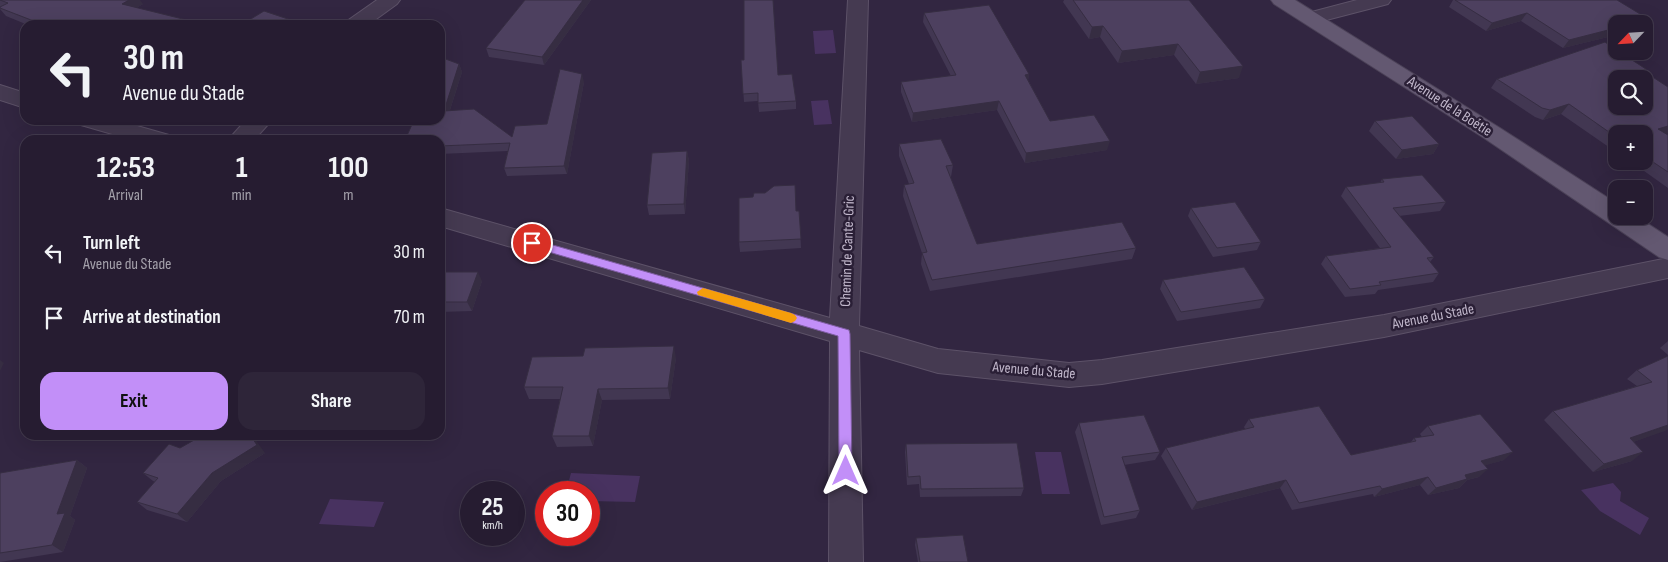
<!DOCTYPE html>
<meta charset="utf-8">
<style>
body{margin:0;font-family:"Sofia Sans Condensed",sans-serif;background:#2e2539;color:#f1f3f6;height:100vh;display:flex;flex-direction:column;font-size:19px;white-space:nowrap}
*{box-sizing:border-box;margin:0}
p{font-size:16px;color:#a4a1ab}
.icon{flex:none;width:28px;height:28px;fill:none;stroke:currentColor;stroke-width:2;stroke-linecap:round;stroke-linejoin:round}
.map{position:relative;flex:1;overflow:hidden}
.side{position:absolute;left:20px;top:135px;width:425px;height:305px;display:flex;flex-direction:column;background:#261c31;border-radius:15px;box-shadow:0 5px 20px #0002,0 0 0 1px #423a4d}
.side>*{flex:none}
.guide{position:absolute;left:20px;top:20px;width:425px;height:105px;border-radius:15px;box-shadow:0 5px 20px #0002,0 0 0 1px #423a4d;background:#261c31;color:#f1f3f6;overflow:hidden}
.needle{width:32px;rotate:245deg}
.controls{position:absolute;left:1608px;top:15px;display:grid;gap:10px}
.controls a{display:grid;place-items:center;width:45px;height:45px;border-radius:10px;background:#261c31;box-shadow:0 5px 20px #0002,0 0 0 1px #423a4d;font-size:25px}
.speed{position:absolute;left:460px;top:481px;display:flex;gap:10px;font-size:25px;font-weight:700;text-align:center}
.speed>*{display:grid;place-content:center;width:65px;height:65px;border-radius:50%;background:#261c31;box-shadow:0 5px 20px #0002,0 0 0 1px #423a4d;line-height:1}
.speed small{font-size:12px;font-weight:400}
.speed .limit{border:8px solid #d22;background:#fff;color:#111}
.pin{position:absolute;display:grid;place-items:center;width:42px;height:42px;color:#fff;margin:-21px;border:2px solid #fff;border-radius:50%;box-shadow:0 1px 5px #0007}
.me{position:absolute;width:55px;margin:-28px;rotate:0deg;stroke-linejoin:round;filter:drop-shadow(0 0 4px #0008)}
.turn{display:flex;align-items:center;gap:18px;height:105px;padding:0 20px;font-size:22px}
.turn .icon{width:65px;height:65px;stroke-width:2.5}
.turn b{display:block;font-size:35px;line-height:42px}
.eta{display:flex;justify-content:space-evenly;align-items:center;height:85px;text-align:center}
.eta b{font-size:30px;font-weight:700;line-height:35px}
.button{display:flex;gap:10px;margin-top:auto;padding:10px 20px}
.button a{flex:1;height:58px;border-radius:15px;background:#c28ff8;color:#111;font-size:20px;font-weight:700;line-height:58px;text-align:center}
.button a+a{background:#2e2539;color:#f1f3f6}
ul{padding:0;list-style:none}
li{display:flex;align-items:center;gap:15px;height:65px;padding:0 20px}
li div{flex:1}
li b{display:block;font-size:19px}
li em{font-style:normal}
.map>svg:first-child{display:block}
.water{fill:#483260}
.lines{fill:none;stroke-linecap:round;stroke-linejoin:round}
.minor-casing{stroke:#5d5268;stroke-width:2}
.major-casing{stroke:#4b4157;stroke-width:2}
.minor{fill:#453a51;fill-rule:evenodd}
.major{fill:#635871;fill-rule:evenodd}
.wall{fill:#423752}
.shaded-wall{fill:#362d42}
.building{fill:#4d405f;stroke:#362d42;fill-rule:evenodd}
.route{fill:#c28ff8;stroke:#7e5da1}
.slow{fill:#f59e0b}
.labels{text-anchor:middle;stroke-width:5;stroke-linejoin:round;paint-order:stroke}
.street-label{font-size:15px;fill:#c1b7cb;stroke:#2a1f36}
</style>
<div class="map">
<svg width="1668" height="562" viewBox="0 0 1668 562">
<rect width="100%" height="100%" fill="#322641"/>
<g class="water">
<polygon points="833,30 836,53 815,54 813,31"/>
<polygon points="828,100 832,124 814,125 811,101"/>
<polygon points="1035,452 1061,452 1070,494 1042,494"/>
<polygon points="571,473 640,476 635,502 589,501 589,492 566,492"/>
<polygon points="1613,483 1621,492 1620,501 1649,518 1640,535 1600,511 1581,490"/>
<polygon points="330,499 384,502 374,527 319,524"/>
</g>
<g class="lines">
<g class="minor-casing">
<g id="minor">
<polygon points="377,0 400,0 397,4 368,25 344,25 347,21"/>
<polygon points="848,0 868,0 859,326 938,349 1069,363 1102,360 1384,315 1668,258 1668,278 1384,337 1102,384 1069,387 938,373 859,350 863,562 829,562 830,341 440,226 440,208 830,318"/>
<polygon points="1357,0 1391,0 1388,4 1311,24 1304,22 1301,18 1304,14"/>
<polygon points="0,85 25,93 25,108 0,100"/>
<polygon points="77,120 116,120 169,135 173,140 133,140 81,125"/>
<polygon points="246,120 272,120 254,140 228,140"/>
</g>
</g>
<g class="major-casing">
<polygon id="major" points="1271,0 1295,0 1500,128 1616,203 1616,216 1636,216 1668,237 1668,260 1659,257 1484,138 1274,4"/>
</g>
<use href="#minor" class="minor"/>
<use href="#major" class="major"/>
</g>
<g class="wall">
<polygon points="0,0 143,4 136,8 193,25 28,25 6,16 0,9 0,7 1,7 0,7"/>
<polygon points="525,0 591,0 544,65 489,57 486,48"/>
<polygon points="1064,0 1189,0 1239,78 1196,84 1174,55 1118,63 1100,37 1089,39 1063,2"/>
<polygon points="1453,0 1617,0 1616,35 1563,48 1521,21 1486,31 1449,7"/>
<polygon points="924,13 1029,74 1028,80 1050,121 1107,150 1025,163 997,110 912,122 901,92 901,82 951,76 923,22"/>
<polygon points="741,60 778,75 796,101 796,109 759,112 758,101 744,102"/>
<polygon points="459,64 462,72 450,110 512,137 547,124 584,82 567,174 507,176 504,168 508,151 440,154 440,140"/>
<polygon points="1646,69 1644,72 1668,133 1665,134 1668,135 1668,188 1630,161 1644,161 1644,134 1616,134 1616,152 1561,114 1543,120 1535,117 1491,88 1497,79"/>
<polygon points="1375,121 1439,144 1433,154 1396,159 1369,131"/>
<polygon points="899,144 953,165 951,177 950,177 977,244 1136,248 1132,259 930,291 921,264 922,253 903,196 904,185 909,184 899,156"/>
<polygon points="687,151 689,161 685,214 649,215 647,205"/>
<polygon points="1382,179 1446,202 1440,211 1399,216 1434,257 1430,262 1439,273 1433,282 1378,290 1375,294 1345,297 1321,264 1326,256 1380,248 1341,196 1346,187 1380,183"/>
<polygon points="1191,208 1261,242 1257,250 1213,257 1188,216"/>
<polygon points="796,211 799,211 801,248 740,252 739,242"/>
<polygon points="440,272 482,281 472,311 440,312"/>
<polygon points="1163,280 1265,299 1260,308 1177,321 1160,289"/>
<polygon points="1668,341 1668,355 1660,348"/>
<polygon points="1668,356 1668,429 1633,442 1632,461 1593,472 1544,420 1553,411 1637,386 1627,379 1637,370"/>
<polygon points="676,358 670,399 602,400 593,446 557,447 552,436 560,399 529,399 524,387"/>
<polygon points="1249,419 1351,455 1411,442 1414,438 1422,437 1420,434 1428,426 1504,460 1485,465 1479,477 1467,480 1459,488 1428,495 1420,485 1374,497 1373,494 1292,510 1280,488 1192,510 1161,456 1166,448 1245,429 1244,427"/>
<polygon points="1079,423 1160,452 1155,460 1124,465 1140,510 1136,518 1101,525 1075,432"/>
<polygon points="906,444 1024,488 1021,496 920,497 919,484 907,485 905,452"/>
<polygon points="265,453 221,481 187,522 147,510 137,502 155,482 153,481 143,473"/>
<polygon points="77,460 87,468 70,516 75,520 63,552 0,562 0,473"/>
<polygon points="916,538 968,562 918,562 915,545"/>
</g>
<g class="shaded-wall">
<polygon points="129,0 140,0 143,4 128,13 122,4"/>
<polygon points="583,0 591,0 544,65 542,57"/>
<polygon points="1527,13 1521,21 1486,31 1492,23"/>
<polygon points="1650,20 1644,28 1644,24 1634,24"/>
<polygon points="191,21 193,25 186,25"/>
<polygon points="294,21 296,25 288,25"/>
<polygon points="1103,26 1100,37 1089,39 1092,27"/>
<polygon points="1616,28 1616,35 1563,48 1569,40"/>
<polygon points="1178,44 1174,55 1118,63 1122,51"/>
<polygon points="459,64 462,72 447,119 444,111"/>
<polygon points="1243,66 1239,78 1196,84 1200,72"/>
<polygon points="582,74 584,82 567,174 564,166"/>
<polygon points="1029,74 1028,83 1025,75"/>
<polygon points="999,101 997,110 912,122 913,113"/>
<polygon points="1569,104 1561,114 1543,120 1550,110"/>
<polygon points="1668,126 1668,133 1650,139 1658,129"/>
<polygon points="1110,141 1107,150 1025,163 1026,153"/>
<polygon points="1439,144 1433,154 1396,159 1402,150"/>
<polygon points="687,151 689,161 685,214 684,204"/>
<polygon points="478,272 482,281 472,311 467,302"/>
<polygon points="674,346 676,358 670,399 668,388"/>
<polygon points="0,360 4,363 0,371"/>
<polygon points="598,389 602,400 593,446 589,436"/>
<polygon points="1668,425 1668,429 1665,431 1619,447 1630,438"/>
<polygon points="250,435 252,435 265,453 221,481 187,522 177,514 212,473"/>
<polygon points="1513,452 1504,460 1473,469 1481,461"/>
<polygon points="1643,452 1632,461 1593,472 1604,464"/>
<polygon points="77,460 87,468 70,516 75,520 63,552 52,545 57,514"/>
<polygon points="1488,469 1479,477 1467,480 1459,488 1428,495 1436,488 1465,475"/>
<polygon points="1428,477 1420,485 1374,497 1382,489"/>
<polygon points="1286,480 1280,488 1192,510 1197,502"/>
</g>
<g class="building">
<polygon points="0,0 129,0 122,4 191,21 186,25 44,25 0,8 0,7 8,3"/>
<polygon points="525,0 583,0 542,57 486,48"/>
<polygon points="744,0 773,0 778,75 792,74 796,101 758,103 758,93 743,94 741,60 744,60"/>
<polygon points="1073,0 1189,0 1243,66 1200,72 1178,44 1122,51 1103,26 1092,27"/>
<polygon points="1455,0 1617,0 1650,20 1634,24 1616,24 1616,28 1569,40 1527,13 1492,23"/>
<polygon points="989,5 1029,74 1025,75 1050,121 1094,115 1110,141 1026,153 999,101 913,113 901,82 956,75 924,13"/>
<polygon points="264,11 294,21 288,25 241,25"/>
<path d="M 1605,42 L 1616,50 L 1616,51 L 1618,51 L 1646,69 L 1642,70 L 1668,87 L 1668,126 L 1658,129 L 1668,135 L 1668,172 L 1644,156 L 1644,134 L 1616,134 L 1616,137 L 1569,104 L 1550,110 L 1542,108 L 1497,79 ZM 1616,79 L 1644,79 L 1644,106 L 1616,106 Z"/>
<polygon points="443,58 459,64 444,111 474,109 512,137 515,126 547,124 560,69 582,74 564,166 504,168 510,143 440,146 440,140 405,140 414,120 440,120 440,65"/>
<polygon points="1412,116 1439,144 1402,150 1375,121"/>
<polygon points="941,139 953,165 946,166 977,244 1122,222 1136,248 932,280 922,253 927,252 904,185 914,183 899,144"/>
<polygon points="687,151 684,204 647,205 652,153"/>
<polygon points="1422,175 1446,202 1393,208 1434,257 1427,258 1439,273 1379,282 1381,285 1350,289 1326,256 1391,247 1346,187 1384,182 1382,179"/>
<polygon points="795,185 796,211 799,211 801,239 739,242 739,198 753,197 754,193 765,193 774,186"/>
<polygon points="1235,202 1261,242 1217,248 1191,208"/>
<polygon points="1244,267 1265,299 1181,312 1163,280"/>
<polygon points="440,272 478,272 467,302 440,302"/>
<polygon points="674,346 668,388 598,389 589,436 552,436 563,387 524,387 532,357 583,356 585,348"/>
<polygon points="1668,356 1668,425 1630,438 1643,452 1604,464 1553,411 1652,382 1637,370"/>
<polygon points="1319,406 1351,455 1416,441 1414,438 1434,435 1428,426 1480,414 1513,452 1481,461 1488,469 1465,475 1467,479 1436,488 1428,477 1382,489 1380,486 1299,503 1286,480 1197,502 1166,448 1254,427 1249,419"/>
<polygon points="1144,415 1160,452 1122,457 1140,510 1104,517 1079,423"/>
<polygon points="203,435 250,435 257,445 212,473 177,514 137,502 158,478 143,473 169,444 180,448"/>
<polygon points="1017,443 1024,488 921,489 920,476 908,477 906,444"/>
<polygon points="77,460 57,514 65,513 52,545 0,553 0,473"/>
<polygon points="963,535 968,562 920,562 916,538"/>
</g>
<polygon class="route" points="532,239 849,330 850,334 852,471 850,475 846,477 841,475 839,471 838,336 528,246 527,243 528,241"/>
<polygon class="slow" points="703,288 791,313 795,315 797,318 795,321 791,323 698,295 697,292"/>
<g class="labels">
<g class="street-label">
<text transform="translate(1450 106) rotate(33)" y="5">Avenue de la Boétie</text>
<text transform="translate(847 251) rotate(-88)" y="5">Chemin de Cante-Gric</text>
<text transform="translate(1433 316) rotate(-11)" y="5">Avenue du Stade</text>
<text transform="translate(1034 370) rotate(5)" y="5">Avenue du Stade</text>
</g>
</g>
</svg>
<div class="controls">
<a><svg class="needle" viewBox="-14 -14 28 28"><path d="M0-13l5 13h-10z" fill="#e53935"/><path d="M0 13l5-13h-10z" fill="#a4a1ab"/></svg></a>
<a><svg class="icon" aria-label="search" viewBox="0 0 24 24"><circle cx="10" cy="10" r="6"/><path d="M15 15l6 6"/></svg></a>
<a>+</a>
<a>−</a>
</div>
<div class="speed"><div>25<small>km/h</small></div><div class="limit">30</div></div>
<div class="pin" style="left:532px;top:243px;background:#d93025"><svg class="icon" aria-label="arrive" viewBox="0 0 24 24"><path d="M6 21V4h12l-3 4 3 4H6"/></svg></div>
<svg class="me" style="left:846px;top:471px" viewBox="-20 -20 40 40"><path d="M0-17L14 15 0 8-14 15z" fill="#c28ff8" stroke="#fff" stroke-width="4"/></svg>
<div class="guide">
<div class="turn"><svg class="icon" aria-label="left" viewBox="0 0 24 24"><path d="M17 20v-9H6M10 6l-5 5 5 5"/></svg><div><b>30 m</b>Avenue du Stade</div></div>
</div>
<section class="side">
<div class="eta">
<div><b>12:53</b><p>Arrival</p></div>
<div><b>1</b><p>min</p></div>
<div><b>100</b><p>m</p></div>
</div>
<ul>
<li><svg class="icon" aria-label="left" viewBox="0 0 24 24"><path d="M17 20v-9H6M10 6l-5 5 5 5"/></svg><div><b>Turn left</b><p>Avenue du Stade</p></div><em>30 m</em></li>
<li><svg class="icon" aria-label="arrive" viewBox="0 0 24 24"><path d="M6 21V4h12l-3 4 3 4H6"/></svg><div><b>Arrive at destination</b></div><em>70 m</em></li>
</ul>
<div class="button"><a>Exit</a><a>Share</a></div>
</section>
</div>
